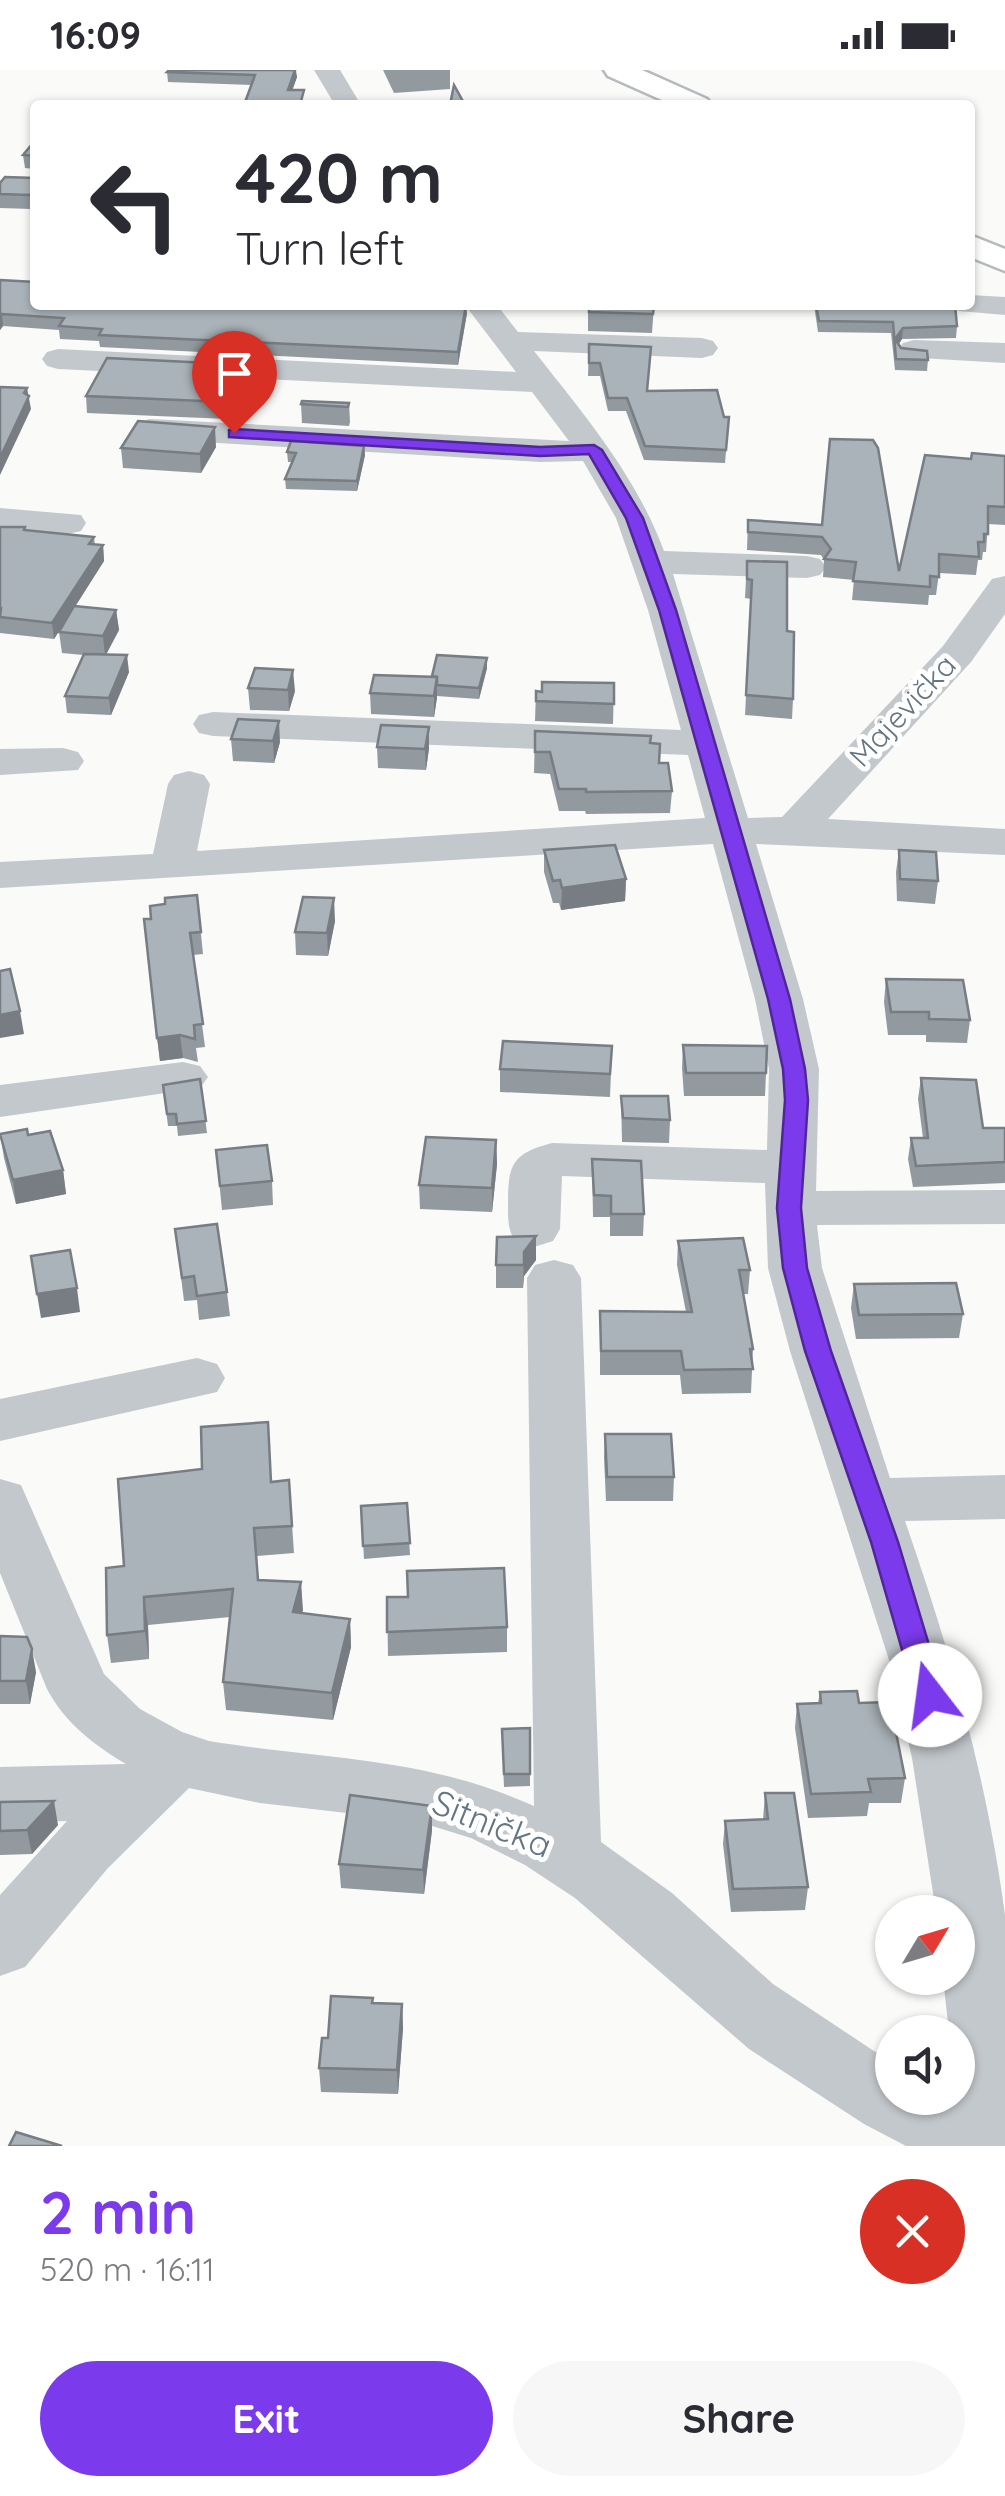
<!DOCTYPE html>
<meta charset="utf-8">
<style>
body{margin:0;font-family:Quicksand,sans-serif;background:#f7f7f7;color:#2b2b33;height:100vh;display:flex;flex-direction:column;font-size:38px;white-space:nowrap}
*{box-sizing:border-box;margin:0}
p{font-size:32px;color:#7c7c81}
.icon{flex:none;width:55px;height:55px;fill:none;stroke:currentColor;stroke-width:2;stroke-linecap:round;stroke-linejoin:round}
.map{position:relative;height:2076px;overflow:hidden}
.panel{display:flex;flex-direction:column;background:#fff;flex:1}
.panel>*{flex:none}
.top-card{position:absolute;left:30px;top:30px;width:945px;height:210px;border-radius:10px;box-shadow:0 2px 8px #0004;background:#fff;color:#2b2b33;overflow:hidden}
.needle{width:65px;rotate:52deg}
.controls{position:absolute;left:875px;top:1825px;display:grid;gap:20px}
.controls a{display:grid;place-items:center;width:100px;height:100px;border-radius:50%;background:#fff;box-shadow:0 2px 8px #0004;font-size:50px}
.pin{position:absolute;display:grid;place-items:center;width:85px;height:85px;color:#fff;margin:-102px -42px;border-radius:50% 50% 50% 0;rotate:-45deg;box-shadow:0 0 10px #0007}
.pin .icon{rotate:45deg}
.me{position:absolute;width:110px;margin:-55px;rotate:345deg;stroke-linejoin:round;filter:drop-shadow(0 0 8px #0008)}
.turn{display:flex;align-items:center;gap:35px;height:210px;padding:0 40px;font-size:45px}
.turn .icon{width:130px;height:130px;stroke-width:2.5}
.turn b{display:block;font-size:70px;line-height:85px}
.round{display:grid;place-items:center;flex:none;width:105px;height:105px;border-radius:52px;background:#f7f7f7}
.summary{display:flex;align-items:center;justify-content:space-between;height:170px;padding:0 40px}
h1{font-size:60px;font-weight:700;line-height:75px;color:#7c3aed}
.cta{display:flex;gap:20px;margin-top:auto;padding:20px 40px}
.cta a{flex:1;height:115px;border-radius:60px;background:#7c3aed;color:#fff;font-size:40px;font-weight:700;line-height:115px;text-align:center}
.cta a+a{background:#f7f7f7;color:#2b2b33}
.status{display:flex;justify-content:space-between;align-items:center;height:70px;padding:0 50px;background:#fff;direction:ltr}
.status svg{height:28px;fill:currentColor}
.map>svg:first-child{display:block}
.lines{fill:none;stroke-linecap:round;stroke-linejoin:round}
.major-casing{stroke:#b5babe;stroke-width:5}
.minor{fill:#c3c8cc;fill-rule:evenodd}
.major{fill:#fff;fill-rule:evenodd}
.wall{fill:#929a9f}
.shaded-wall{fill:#777d82}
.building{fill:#aab3b9;stroke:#777d82;stroke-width:2.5}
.route{fill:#7c3aed;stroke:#51269a;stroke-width:2.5}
.labels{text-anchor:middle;stroke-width:10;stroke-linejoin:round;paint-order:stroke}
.street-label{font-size:30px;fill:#657683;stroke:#fff}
.near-street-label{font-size:35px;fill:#657683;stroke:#fff}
</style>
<div class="status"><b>16:09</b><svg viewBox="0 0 49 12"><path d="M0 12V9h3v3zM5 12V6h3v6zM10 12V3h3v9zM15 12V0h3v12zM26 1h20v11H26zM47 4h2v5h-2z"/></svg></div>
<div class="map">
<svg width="1005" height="2076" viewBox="0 0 1005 2076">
<rect width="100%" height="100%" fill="#fafaf8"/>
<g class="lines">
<g class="major-casing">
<g id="major">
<polygon points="604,0 642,0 707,29 712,35 673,35 608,6"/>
<polygon points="970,165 1005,179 1005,201 970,187"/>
</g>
</g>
<g class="minor">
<polygon points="314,0 340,0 361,35 335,35"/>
<polygon points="970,225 1005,227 1005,245 959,241 955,235 970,235"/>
<path d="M 465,235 L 497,235 L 518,262 L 702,268 L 713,271 L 718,278 L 713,285 L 702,288 L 534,281 C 582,342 636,405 664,481 L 807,486 L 820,489 L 826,497 L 820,505 L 807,508 L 673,504 L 748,748 L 782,747 L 943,576 L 992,509 L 1005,506 L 1005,544 L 971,592 L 828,749 L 1005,759 L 1005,785 L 756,774 L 803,929 L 819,999 L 816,1121 L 1005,1120 L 1005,1154 L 817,1155 L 822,1198 L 890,1408 L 1005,1405 L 1005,1449 L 905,1451 C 951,1584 986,1704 1005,1845 L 1005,2076 L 906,2076 L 864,2054 L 749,1979 L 575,1828 L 525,1795 L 471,1768 L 416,1751 L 260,1733 L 189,1718 L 108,1798 L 25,1897 L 0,1906 L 0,1825 L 67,1751 L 0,1753 L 0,1697 L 126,1694 C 94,1675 65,1653 47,1619 L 0,1503 L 0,1409 L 21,1415 L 104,1604 L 140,1639 L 182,1662 L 209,1671 C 325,1690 423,1686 534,1736 L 527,1208 L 535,1195 L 554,1190 L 573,1195 L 581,1208 L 601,1772 L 672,1823 L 773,1914 L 892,1993 L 892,2028 L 958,2028 L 958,1962 L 949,1962 L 943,1908 L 958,1908 L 958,1842 L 936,1842 L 912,1688 L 890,1593 L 790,1281 L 768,1198 L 765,1113 L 562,1106 L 560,1159 L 553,1171 L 534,1177 L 515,1171 C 507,1158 508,1147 508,1131 C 508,1093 514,1083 552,1073 L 767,1080 L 769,999 L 755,929 L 713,774 L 0,818 L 0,792 L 153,784 L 168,714 L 174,705 L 189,701 L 204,705 L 210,714 L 197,781 L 705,748 L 688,685 L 213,666 L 199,663 L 193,654 L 199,645 L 213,642 L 681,660 L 648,540 L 616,448 L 583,391 L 540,392 L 150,369 L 138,366 L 133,359 L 138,352 L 150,349 L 569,371 L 532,322 L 58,299 L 47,296 L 42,289 L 47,282 L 58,279 L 516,302 Z"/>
<polygon points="914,270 1005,273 1005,293 903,287 898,280 903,273"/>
<polygon points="0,438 81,445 86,453 81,461 68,464 0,460"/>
<polygon points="63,678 78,682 84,691 78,700 0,705 0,679"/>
<polygon points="183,992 200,996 208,1007 200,1018 0,1047 0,1015"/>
<polygon points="197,1288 217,1294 225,1308 217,1322 0,1371 0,1329"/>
</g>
<use href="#major" class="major"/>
</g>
<g class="wall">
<polygon points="296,0 297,7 292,20 304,31 252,15 168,12 167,2"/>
<polygon points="383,0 450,0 450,19 394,23"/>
<polygon points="35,74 35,99 25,98 23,85"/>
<polygon points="35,108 31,139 0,138 0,113"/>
<polygon points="0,210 35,235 467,243 458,295 100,277 99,271 60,269 59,260 3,256 0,260"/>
<polygon points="588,235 654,235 652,263 588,261"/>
<polygon points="814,235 955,235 957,256 956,268 902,269 899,274 901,278 928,290 927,301 895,300 891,263 818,262"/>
<polygon points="589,274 648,321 724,347 729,347 725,393 644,390 626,341 608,341 600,306 588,306"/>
<polygon points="250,312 227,349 87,343 86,326"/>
<polygon points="349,333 350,352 349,356 302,353 301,334"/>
<polygon points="364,376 365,385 357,421 286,419 285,409 292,392 288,392 287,382"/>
<polygon points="216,377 201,403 123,398 121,378"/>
<polygon points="1005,386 1005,455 988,454 986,482 983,482 982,490 978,490 976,505 939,503 936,525 929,525 928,535 852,530 854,510 823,507 824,490 821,485 747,480 748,450 822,455 899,501 971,389"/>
<polygon points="0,457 94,467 95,475 103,475 104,491 75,537 116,540 119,560 106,585 129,602 111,645 67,643 65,626 83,585 62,583 59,562 66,550 54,569 0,563"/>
<polygon points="747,491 787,561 793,629 792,649 745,645 751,529 745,528"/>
<polygon points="487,598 479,629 437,626 434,647 371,644 370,623 432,606"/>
<polygon points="614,613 613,654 535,651 536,621"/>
<polygon points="248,618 295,621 289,641 250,640"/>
<polygon points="535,661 650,673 672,721 670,743 586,744 585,741 559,741 550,704 534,703"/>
<polygon points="231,669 280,672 274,693 233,691"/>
<polygon points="377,677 429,678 426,700 378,698"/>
<polygon points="544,780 626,809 625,831 561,840 559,833 553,833 544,802"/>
<polygon points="899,780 938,811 935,834 897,831 896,802"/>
<polygon points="197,825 203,884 193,885 205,977 196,978 198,992 183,988 160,991 144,849 151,849 165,834"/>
<polygon points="335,851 328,886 296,885 295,862"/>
<polygon points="886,909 970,950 967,973 926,972 926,965 888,965 884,932"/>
<polygon points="683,975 766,1003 765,1026 684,1026 682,998"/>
<polygon points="612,976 610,1027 500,1022 500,999"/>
<polygon points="921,1008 983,1058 1005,1058 1005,1113 913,1117 908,1089 911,1068 923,1068 918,1029"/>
<polygon points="200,1009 207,1063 178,1066 177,1056 168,1056 163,1015"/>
<polygon points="621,1026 670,1050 669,1073 622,1072"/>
<polygon points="0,1064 28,1065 63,1100 66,1124 16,1134 4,1088"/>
<polygon points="496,1070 497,1094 492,1142 420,1139 419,1115"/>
<polygon points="216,1080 272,1111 273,1135 222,1140"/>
<polygon points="592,1089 644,1144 643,1166 610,1166 610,1147 593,1147"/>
<polygon points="175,1159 227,1222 230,1246 199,1250 197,1230 184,1231"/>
<polygon points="678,1171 750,1200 748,1224 744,1224 753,1279 751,1323 682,1324 680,1305 600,1305 600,1241 686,1242 677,1195"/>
<polygon points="536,1190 524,1206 523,1218 496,1218 496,1195"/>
<polygon points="854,1214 963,1244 959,1268 856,1269 851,1238"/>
<polygon points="605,1364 674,1407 673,1431 606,1431 604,1388"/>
<polygon points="289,1410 294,1483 257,1486 258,1511 301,1512 302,1543 350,1549 351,1577 333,1650 226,1640 223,1612 230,1547 148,1555 149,1589 111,1593 107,1565 124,1496 272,1412"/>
<polygon points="407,1433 410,1485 364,1489 361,1436"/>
<polygon points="387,1527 408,1527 507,1557 507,1582 388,1586"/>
<polygon points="0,1566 36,1602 30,1634 0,1634"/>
<polygon points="820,1622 859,1633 905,1708 901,1733 869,1733 867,1746 808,1748 795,1658 797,1634 818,1633"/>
<polygon points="530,1658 530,1716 504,1717 502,1671"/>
<polygon points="765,1723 808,1817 805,1840 731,1842 723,1774 725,1751 763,1750"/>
<polygon points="0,1732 58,1755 32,1784 0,1785"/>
<polygon points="432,1760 424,1824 341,1818 339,1794"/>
<polygon points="374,1933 402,1934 403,1958 398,2024 321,2022 319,1998 328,1968"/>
</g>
<g class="shaded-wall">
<polygon points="295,0 297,7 289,30 288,20"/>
<polygon points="35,119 35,134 31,139 30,125"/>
<polygon points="466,235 467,243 458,295 458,282"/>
<polygon points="2,244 3,256 0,260 0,246"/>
<polygon points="903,258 902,269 895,279 895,269"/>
<polygon points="249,295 250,312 227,349 226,332"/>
<polygon points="27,318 31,339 0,405 0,388"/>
<polygon points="215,357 216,377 201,403 200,384"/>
<polygon points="364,376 365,385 357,421 357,411"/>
<polygon points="103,475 104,491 54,569 52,553"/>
<polygon points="116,540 119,560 105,586 103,566"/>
<polygon points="127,585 129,602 111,645 109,628"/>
<polygon points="487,588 487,598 479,629 479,618"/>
<polygon points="293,600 295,621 289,641 288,620"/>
<polygon points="437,607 437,628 434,647 434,626"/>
<polygon points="279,651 280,672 274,693 273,671"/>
<polygon points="429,657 429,678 426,700 425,679"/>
<polygon points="626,809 625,831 561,840 562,818"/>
<polygon points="334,828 335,851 328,886 327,863"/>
<polygon points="20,941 24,964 0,968 0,945"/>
<polygon points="180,965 183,988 160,991 157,968"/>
<polygon points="496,1070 497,1094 492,1142 492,1118"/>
<polygon points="63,1100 66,1124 16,1134 13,1110"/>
<polygon points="536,1166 536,1190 524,1206 523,1218 524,1182"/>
<polygon points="77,1218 80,1242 41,1248 37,1224"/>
<polygon points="301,1512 303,1540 295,1570 293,1542"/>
<polygon points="144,1527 148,1555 149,1589 145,1561"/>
<polygon points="350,1549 351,1577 333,1650 332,1623"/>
<polygon points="32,1579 36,1602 30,1634 26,1611"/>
<polygon points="54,1731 58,1755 32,1784 27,1760"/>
<polygon points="432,1736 432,1760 424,1824 423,1800"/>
<polygon points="402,1934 403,1958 398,2024 397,2000"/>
</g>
<g class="building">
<polygon points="169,0 295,0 288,20 304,20 300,35 244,35 255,5 167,2"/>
<polygon points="454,15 465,35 450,35"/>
<polygon points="33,73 35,74 35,86 23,85"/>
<polygon points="5,107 35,108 35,119 30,125 0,124 0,113"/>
<polygon points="0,210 35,212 35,235 466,235 458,282 99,265 102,259 59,256 64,248 2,244 0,246"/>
<polygon points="589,235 654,235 653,244 589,242"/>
<polygon points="816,235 955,235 957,256 903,258 895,269 901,278 927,281 928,290 896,289 893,252 819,251"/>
<polygon points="589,274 651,277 647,321 717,320 724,347 729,347 726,380 645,376 627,328 608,328 600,293 589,293"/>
<polygon points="107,288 249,295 226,332 86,326"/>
<polygon points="0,317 27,318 24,323 29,326 0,388"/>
<polygon points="302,331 349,333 348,337 301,334"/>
<polygon points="138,351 215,357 200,384 121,378"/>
<polygon points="830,369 873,370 878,378 899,501 925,385 971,389 972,383 1005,386 1005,437 988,436 988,464 984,464 984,472 978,472 979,487 939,484 939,507 930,506 930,517 853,511 856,492 824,489 831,479 822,467 748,462 748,450 822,455"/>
<polygon points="291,371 364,376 357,411 285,409 296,383 287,382"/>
<polygon points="0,457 25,457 24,460 94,467 89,474 103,475 52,553 0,547 1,538 0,538"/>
<polygon points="747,491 787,492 787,561 794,562 793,629 746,625 752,510 747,509"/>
<polygon points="74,536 116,540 103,566 59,562"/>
<polygon points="84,584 127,585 109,628 65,626"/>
<polygon points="437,585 487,588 479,618 437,615 437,607 432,606"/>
<polygon points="255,598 293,600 288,620 248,618"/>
<polygon points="374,605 437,607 434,626 370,623"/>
<polygon points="542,612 614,613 614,634 536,631 536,621 542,622"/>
<polygon points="238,649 279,651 273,671 231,669"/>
<polygon points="381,655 429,657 425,679 377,677"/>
<polygon points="535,661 651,666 650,673 660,674 659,693 668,693 672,721 586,722 586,719 559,719 550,682 535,682"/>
<polygon points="615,775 626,809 562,818 560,810 553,811 544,780"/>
<polygon points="899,780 936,782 938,811 900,809"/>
<polygon points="197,825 201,862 190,863 203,954 194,955 195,969 180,965 157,968 144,849 151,849 150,836 165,834 165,828"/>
<polygon points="303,827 334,828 327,863 295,862"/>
<polygon points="10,899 20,941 0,945 0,901"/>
<polygon points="886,909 963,910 970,950 929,949 929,942 891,942"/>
<polygon points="503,971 612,976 610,1004 500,999"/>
<polygon points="683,975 767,976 766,1003 686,1003"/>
<polygon points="921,1008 976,1010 983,1058 1005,1058 1005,1092 916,1096 911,1068 928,1068"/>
<polygon points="200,1009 206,1051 177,1054 176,1044 167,1044 163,1015"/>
<polygon points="621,1026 668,1026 670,1050 623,1048"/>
<polygon points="27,1059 28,1065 50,1061 63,1100 13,1110 0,1064"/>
<polygon points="426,1067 496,1070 492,1118 419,1115"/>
<polygon points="267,1075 272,1111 220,1116 216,1080"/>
<polygon points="592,1089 641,1091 644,1144 611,1144 611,1126 594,1125"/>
<polygon points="217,1154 227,1222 197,1226 194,1206 182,1208 175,1159"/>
<polygon points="536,1166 524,1182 524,1195 496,1195 497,1167"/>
<polygon points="743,1168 750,1200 739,1200 753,1279 750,1279 753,1299 684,1300 681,1281 601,1281 600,1241 692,1242 678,1171"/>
<polygon points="70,1180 77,1218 37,1224 31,1186"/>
<polygon points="956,1213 963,1244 859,1245 854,1214"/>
<polygon points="268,1352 271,1412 289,1410 292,1456 254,1458 258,1510 301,1512 293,1542 350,1549 332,1623 223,1612 233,1519 144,1527 145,1561 107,1565 106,1498 124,1496 118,1409 202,1399 201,1357"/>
<polygon points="605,1364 671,1364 674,1407 607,1407"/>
<polygon points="407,1433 410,1473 363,1476 361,1436"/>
<polygon points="504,1498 507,1557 387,1562 387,1527 408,1527 407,1501"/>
<polygon points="0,1566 27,1567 32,1579 26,1611 0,1611"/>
<polygon points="857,1621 859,1633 890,1632 905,1708 868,1709 871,1722 811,1724 797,1634 821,1633 820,1622"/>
<polygon points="530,1658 530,1704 504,1704 502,1659"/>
<polygon points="765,1723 794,1723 808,1817 733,1819 725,1751 768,1749"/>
<polygon points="350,1725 432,1736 423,1800 339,1794"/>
<polygon points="54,1731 27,1760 0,1761 0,1732"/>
<polygon points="331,1926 373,1928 372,1933 402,1934 397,2000 319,1998 322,1968 328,1968"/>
<polygon points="16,2062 62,2076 9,2076"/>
</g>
<polygon class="route" points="234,359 540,377 594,375 602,380 643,448 676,540 790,929 805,999 808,1030 801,1138 807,1198 831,1281 898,1472 944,1625 940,1633 930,1637 919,1633 915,1625 871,1472 805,1281 783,1198 777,1138 785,1030 783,999 768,929 659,540 626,448 589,384 540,386 229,367 229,360"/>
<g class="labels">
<g class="street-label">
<text transform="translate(903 641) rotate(-47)" y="10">Majevička</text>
</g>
<g class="near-street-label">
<text transform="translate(492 1754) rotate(22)" y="12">Sitnička</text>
</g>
</g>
</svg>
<div class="controls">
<a><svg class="needle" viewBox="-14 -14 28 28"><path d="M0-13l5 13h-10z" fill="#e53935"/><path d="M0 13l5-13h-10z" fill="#7c7c81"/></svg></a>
<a><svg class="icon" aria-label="sound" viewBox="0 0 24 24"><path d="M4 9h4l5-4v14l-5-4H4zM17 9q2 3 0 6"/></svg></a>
</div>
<div class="pin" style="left:234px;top:363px;background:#d93025"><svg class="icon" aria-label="arrive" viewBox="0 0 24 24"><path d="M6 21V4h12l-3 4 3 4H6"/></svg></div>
<svg class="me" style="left:930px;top:1625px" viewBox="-20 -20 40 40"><circle r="19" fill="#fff"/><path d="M0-13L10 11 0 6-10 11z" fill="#7c3aed"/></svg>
<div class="top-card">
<div class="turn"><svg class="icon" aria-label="left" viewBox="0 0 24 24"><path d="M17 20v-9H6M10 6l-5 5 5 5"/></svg><div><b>420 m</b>Turn left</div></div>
</div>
</div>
<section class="panel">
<div class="summary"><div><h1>2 min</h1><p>520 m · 16:11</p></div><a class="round" style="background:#d93025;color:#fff"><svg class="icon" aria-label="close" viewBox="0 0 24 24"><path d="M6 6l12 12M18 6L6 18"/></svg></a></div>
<div class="cta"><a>Exit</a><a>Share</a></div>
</section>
